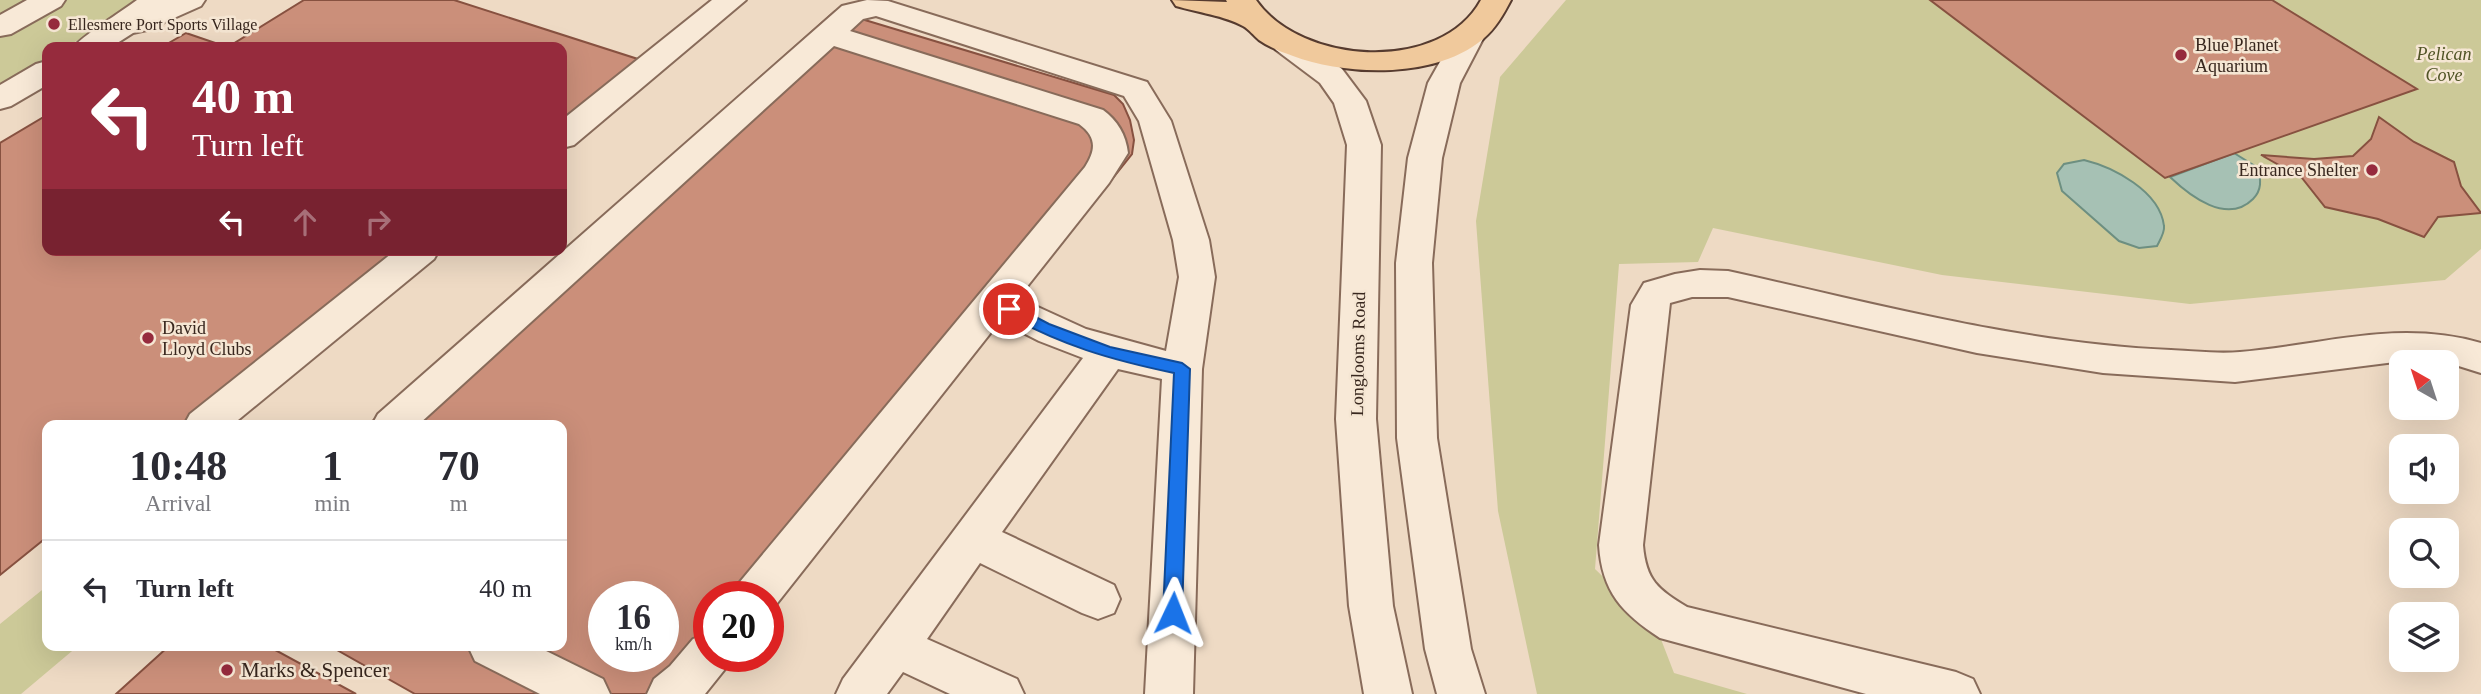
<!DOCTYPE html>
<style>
body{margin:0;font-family:"Times New Roman",serif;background:#f2f2f3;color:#2b2b33;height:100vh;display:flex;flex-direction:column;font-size:26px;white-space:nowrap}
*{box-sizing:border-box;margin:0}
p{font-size:23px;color:#7c7c81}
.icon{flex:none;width:38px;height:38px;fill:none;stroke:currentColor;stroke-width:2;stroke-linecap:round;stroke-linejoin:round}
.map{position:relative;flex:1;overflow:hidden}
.drawer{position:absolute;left:42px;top:420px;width:525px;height:231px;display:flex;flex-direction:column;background:#fff;border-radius:14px;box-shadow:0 7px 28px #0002}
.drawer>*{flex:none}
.top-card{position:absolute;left:42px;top:42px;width:525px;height:214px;border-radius:14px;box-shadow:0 7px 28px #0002;background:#962b3d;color:#fff;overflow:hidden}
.needle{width:46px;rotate:321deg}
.tools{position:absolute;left:2389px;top:350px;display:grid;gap:14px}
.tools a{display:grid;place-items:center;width:70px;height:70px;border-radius:14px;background:#fff;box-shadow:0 7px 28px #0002;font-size:35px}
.speed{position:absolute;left:588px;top:581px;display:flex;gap:14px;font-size:35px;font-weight:700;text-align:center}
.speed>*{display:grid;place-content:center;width:91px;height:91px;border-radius:50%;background:#fff;box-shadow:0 7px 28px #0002;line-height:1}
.speed small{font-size:18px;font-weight:400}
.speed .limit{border:10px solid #d22;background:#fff;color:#111}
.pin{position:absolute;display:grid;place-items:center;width:60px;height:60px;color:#fff;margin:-30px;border:4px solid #fff;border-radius:50%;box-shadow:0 2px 7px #0007}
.me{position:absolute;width:77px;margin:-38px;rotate:2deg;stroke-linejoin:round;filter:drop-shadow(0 0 5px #0008)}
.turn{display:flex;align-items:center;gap:24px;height:147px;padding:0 35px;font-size:32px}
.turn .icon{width:91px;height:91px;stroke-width:2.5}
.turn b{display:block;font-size:49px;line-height:60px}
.lanes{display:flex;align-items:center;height:66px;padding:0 35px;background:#0003;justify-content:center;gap:35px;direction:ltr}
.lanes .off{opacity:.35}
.eta{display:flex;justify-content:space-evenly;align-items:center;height:119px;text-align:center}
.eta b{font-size:42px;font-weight:700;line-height:49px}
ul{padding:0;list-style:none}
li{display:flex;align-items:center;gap:21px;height:98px;padding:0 35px;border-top:2px solid #e1e1e2}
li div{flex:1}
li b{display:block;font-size:26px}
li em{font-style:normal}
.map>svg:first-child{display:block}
.green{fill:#ccc998}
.water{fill:#a6c1b4;stroke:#6d8f81;stroke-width:2}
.building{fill:#cb8f7a;stroke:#875140;stroke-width:2;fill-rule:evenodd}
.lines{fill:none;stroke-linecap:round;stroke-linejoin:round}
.minor-casing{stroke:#886b5a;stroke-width:4}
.major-casing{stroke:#563b2f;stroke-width:4}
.minor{fill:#f8e9d7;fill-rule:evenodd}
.major{fill:#f0c99c;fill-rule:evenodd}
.route{fill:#1a73e8;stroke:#114b97;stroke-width:2}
.poi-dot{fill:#962b3d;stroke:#f5e6d3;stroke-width:2.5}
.labels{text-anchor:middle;stroke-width:5;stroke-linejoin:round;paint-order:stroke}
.far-poi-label{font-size:16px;fill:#38271e;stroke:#f5e6d3;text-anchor:start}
.poi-label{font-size:18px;fill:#38271e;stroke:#f5e6d3;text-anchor:start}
.park-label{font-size:18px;font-style:italic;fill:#505425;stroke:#f5e6d3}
.street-label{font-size:18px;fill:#38271e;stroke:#f5e6d3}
.near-poi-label{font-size:21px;fill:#38271e;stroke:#f5e6d3;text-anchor:start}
</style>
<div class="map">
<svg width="2481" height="694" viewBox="0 0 2481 694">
<rect width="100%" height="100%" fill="#eedac4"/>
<g class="green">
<polygon points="0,0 148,0 66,47 47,47 47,58 0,85"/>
<polygon points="1566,0 2481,0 2481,249 2445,280 2190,304 1942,275 1713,228 1698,262 1619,264 1595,569 1657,629 1674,673 1747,694 1537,694 1498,511 1476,221 1500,77"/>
<polygon points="47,586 47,646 78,646 21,694 0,694 0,624"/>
</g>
<g class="water">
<path d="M 2234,153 L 2258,168 C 2261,180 2262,190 2253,199 C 2227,225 2190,196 2170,177 Z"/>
<path d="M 2084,160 C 2113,167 2160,191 2164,226 C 2165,232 2160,240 2157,246 L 2139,248 L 2119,241 L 2062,191 L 2057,173 L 2064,164 Z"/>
</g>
<g class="building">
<polygon points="304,0 454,0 644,61 562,126 562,47 228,47"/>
<polygon points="1930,0 2272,0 2417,89 2165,178"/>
<path d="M 835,11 L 1114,95 L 1123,104 L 1130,120 L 1134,140 L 1132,154 L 768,611 L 768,597 L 709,597 L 709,656 L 732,656 L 702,694 L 415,694 L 330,646 L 562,646 L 562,425 L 368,425 ZM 604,597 L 663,597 L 663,656 L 604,656 Z"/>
<polygon points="186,33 227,47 162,47"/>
<polygon points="47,115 47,250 406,250 187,425 47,425 47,537 0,575 0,143"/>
<polygon points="2379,117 2414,142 2454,162 2461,186 2481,213 2438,217 2424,237 2378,219 2325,207 2302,178 2261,155 2314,159 2353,156 2371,139"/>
<polygon points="169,646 268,646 356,694 116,694"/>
</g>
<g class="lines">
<g class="minor-casing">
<g id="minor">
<polygon points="27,0 65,0 61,6 11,34 0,36 0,15"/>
<path d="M 137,0 L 205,0 L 201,6 L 147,30 L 133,33 L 111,47 L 74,47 C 79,38 124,10 137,0 Z"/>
<polygon points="712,0 746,0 574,145 562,148 562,120"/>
<path d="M 867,0 L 888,1 L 1147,82 L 1171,121 L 1209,240 L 1215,277 L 1202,369 L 1193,694 L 1145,694 L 1162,379 L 1118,369 L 1002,532 L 1114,585 L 1120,599 L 1114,613 L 1098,619 L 1082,613 L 980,563 L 927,639 L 1017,679 L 1024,694 L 950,694 L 903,672 L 887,694 L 836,694 L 843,679 L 1083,358 L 1039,341 L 1000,321 L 771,611 L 768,612 L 768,597 L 733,597 L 739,583 L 1085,167 C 1096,150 1097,137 1079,124 L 834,46 L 418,425 L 372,425 L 378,414 L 842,6 ZM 876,16 L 1124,96 L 1139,121 L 1173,240 L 1179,277 L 1166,351 L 1086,329 L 1018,298 L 1109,183 L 1128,153 C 1126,135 1117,120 1103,110 L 850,31 L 863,19 Z"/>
<polygon points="1470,26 1481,28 1485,35 1460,83 1442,158 1432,263 1437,438 1471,649 1485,694 1437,694 1425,649 1397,438 1396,263 1408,158 1428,83 1459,28"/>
<polygon points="1287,34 1298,36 1342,69 1366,101 1381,145 1376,419 1393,606 1412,694 1364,694 1349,606 1336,419 1347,145 1334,103 1320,83 1276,50 1271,43 1276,36"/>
<polygon points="47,61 47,85 11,106 0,109 0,85 36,64"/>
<polygon points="396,250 439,250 434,259 232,425 184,425 190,414"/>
<path d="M 1700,270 L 1728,271 C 1873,303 2022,344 2171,350 C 2194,351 2217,354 2240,352 C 2324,345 2397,319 2481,343 L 2481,373 L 2446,362 L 2403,361 L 2235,382 L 2103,373 L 1977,353 L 1728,297 L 1692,297 L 1670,303 L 1643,545 C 1646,581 1658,589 1687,607 L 1956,672 L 1973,679 L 1980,694 L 1866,694 L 1660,638 C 1622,613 1602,592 1599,545 L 1631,305 L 1644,283 L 1675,274 Z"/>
<polygon points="709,633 709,656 731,656 725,669 705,694 647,694 654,679 670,666 693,639"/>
<polygon points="468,646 536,646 603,679 610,694 540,694 475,661"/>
</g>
</g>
<g class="major-casing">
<path id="major" d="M 1172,0 L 1227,2 L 1226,0 L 1256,0 C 1301,65 1441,74 1481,0 L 1511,0 C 1503,15 1496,28 1483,39 C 1436,79 1347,76 1293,56 C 1281,52 1269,47 1259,40 C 1254,36 1249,29 1243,26 C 1226,16 1196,12 1176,6 Z"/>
</g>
<use href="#minor" class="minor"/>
<use href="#major" class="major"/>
</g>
<path class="route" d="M 1009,303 L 1049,324 L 1110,347 L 1182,363 L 1190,369 L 1182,613 L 1179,618 L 1173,621 L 1166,618 L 1163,613 L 1174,373 C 1112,360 1059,345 1004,313 L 1002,309 Z"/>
<g class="poi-dot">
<circle cx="54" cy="24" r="7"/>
<circle cx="2181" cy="55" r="7"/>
<circle cx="2372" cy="170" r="7"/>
<circle cx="148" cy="338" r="7"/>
<circle cx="227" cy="670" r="7"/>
</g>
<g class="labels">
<g class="far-poi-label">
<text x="68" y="30">Ellesmere Port Sports Village</text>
</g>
<g class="poi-label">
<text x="2195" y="51">Blue Planet<tspan x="2195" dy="21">Aquarium</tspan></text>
<text x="2358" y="176" text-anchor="end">Entrance Shelter</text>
<text x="162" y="334">David<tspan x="162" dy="21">Lloyd Clubs</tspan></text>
</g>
<g class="park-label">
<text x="2444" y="60">Pelican<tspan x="2444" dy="21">Cove</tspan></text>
</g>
<g class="street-label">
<text transform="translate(1358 354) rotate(-89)" y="6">Longlooms Road</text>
</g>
<g class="near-poi-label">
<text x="241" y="677">Marks &amp; Spencer</text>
</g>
</g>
</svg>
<div class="tools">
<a><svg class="needle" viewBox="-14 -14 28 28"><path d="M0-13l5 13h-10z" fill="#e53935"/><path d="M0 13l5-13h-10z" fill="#7c7c81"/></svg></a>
<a><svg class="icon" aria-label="sound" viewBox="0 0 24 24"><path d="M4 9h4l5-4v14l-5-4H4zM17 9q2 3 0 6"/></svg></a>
<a><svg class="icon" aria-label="search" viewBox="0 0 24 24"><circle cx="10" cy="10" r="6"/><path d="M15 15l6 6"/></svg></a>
<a><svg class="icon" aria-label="layers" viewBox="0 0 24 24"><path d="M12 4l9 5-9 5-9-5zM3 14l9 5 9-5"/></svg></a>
</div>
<div class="speed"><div>16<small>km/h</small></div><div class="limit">20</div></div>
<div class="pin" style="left:1009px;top:309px;background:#d93025"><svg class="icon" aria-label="arrive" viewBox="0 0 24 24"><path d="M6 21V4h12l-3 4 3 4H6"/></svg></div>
<svg class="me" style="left:1173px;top:613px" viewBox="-20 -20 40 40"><path d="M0-17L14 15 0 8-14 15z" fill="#1a73e8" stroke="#fff" stroke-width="4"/></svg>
<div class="top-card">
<div class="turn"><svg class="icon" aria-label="left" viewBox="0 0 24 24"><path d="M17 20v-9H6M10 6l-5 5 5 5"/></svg><div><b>40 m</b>Turn left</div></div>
<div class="lanes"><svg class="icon" aria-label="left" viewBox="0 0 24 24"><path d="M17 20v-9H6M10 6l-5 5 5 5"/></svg><svg class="icon off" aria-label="ahead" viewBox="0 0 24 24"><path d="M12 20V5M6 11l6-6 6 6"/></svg><svg class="icon off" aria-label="right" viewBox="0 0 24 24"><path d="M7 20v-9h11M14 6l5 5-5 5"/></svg></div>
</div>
<section class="drawer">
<div class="eta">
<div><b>10:48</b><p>Arrival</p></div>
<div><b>1</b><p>min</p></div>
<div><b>70</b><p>m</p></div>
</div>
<ul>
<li><svg class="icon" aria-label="left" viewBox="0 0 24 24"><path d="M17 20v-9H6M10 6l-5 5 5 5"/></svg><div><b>Turn left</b></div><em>40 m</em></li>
</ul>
</section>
</div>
